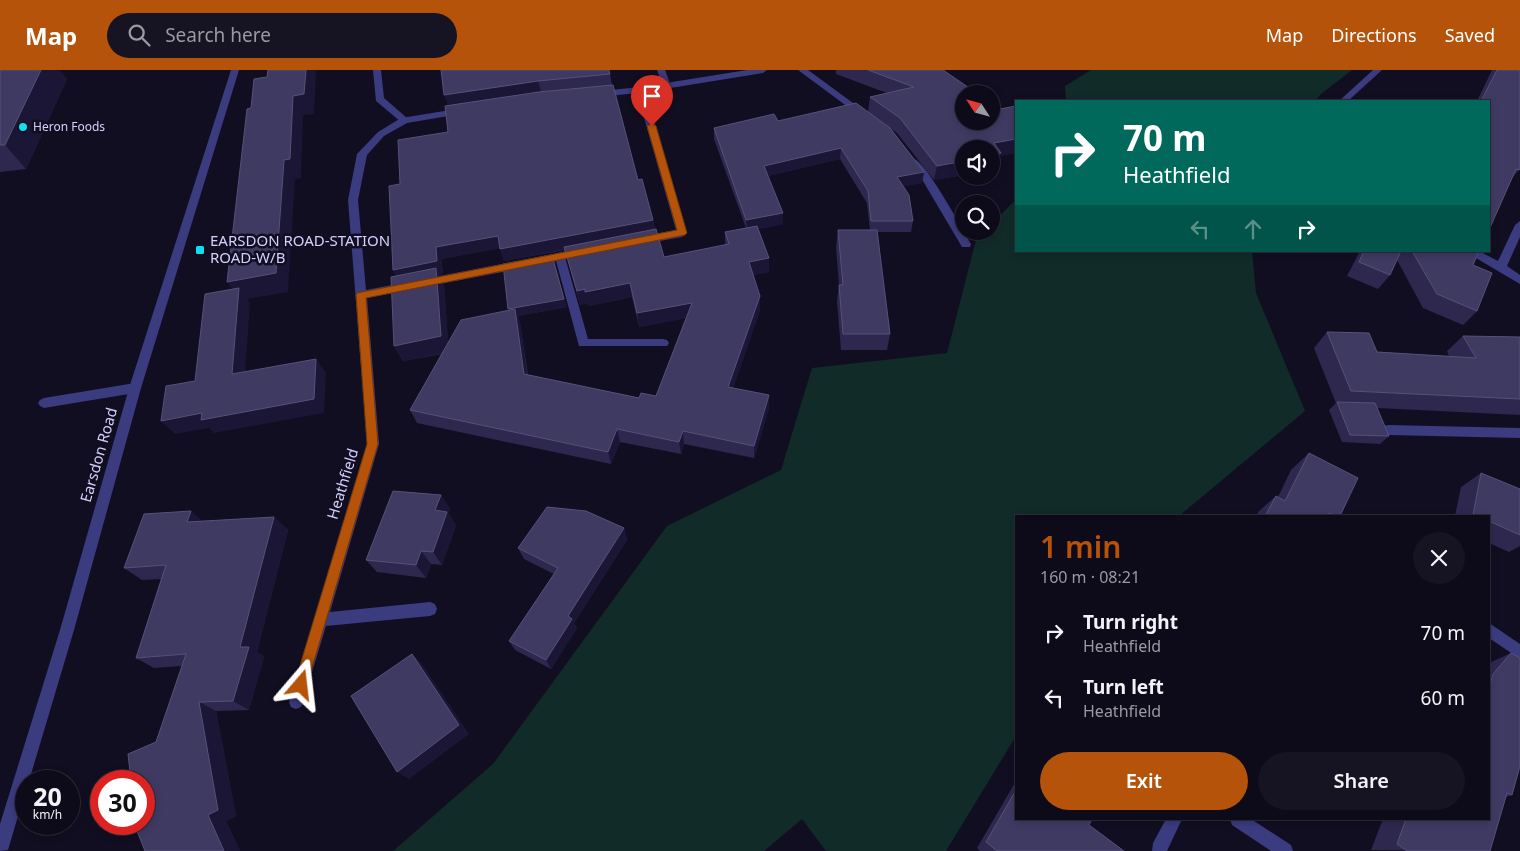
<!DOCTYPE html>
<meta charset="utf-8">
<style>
body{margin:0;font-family:"Noto Sans",sans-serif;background:#161322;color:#f1f3f6;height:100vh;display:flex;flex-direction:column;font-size:19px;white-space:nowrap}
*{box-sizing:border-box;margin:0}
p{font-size:16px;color:#9a9aa2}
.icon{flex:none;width:28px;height:28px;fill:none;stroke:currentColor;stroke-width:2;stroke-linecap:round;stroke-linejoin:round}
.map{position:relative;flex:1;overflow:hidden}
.details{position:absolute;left:1015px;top:445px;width:475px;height:305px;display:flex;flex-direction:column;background:#0d0a19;border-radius:0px;box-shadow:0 2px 8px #0003,0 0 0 1px #2d2b38}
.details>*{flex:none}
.banner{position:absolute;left:1015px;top:30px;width:475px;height:152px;border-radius:0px;box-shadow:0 2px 8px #0003,0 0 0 1px #2d2b38;background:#00695c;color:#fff;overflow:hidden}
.needle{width:32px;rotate:306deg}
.buttons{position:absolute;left:955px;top:15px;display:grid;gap:10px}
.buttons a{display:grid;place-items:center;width:45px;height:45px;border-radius:50%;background:#0d0a19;box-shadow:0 2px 8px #0003,0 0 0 1px #2d2b38;font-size:25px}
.speed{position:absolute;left:15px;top:700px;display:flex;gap:10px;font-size:25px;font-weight:700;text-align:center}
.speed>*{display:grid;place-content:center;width:65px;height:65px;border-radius:50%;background:#0d0a19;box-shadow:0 2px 8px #0003,0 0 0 1px #2d2b38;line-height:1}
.speed small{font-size:12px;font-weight:400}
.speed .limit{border:8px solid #d22;background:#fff;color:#111}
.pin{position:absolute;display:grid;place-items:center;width:42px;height:42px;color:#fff;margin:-51px -21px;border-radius:50% 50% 50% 0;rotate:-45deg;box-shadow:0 0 5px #0007}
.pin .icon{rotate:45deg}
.me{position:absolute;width:55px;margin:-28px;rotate:17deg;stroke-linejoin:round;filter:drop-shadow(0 0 4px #0008)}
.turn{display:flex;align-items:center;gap:18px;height:105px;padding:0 25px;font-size:22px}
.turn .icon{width:65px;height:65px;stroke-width:2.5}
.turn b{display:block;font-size:35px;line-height:42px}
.lanes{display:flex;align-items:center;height:48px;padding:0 25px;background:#0003;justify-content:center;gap:25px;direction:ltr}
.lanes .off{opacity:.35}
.round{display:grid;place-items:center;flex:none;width:52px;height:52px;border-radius:26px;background:#161322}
.headline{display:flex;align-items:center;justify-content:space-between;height:85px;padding:0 25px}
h1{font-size:30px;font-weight:600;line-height:38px;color:#b45309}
.action{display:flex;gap:10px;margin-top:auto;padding:10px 25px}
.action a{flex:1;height:58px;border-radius:30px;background:#b45309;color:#fff;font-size:20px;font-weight:600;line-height:58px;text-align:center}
.action a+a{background:#161322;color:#f1f3f6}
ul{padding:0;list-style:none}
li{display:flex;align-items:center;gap:15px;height:65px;padding:0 25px}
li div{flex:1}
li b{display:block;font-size:19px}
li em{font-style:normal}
header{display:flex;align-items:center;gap:30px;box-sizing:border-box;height:70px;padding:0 25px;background:#b45309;color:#fff}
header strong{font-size:24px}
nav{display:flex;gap:28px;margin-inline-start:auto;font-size:18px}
.search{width:350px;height:45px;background:#161322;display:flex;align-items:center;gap:12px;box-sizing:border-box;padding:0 18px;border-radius:28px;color:#9a9aa2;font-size:19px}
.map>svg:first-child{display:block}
.green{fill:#112b29}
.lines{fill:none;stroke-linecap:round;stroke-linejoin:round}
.service{fill:#3b3b7f;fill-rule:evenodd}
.minor{fill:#3b3b7f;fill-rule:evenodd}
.tertiary{fill:#3b3b7f;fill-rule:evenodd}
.wall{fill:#2e284f;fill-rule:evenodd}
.shaded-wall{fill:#1b1635}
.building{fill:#3f3a62;stroke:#57517a}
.route{fill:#b45309;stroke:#753606}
.poi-dot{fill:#08e2f1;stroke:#110e21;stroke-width:2}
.labels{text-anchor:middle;stroke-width:5;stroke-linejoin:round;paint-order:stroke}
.far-poi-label{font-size:12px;fill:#d4d0fd;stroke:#110e21;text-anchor:start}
.poi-label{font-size:15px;fill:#d4d0fd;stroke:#110e21;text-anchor:start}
.street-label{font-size:15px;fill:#d4d0fd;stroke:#110e21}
</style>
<header>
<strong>Map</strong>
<div class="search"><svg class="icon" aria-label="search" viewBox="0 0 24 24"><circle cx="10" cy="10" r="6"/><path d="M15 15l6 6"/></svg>Search here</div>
<nav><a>Map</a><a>Directions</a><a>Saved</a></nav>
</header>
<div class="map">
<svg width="1520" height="781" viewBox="0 0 1520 781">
<rect width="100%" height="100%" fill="#110e21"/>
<g class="green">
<polygon points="1091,0 1352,0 1321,24 1315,31 1066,31 1065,16"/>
<polygon points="1016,129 1016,181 1252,181 1256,223 1305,341 1179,446 1016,446 1016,666 946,781 826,781 802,749 764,781 393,781 493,694 667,456 781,400 812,298 947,283 976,170 985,161 991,161 991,155"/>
</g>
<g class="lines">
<g class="service">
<polygon points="373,0 381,0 384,28 407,48 407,52 401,52 376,31"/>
<polygon points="657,0 665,0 671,16 669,18 663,18"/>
<polygon points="798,0 808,0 868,44 863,47 860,46"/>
<path d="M 914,89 C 927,93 962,159 971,174 L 970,177 L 962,177 L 920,106 L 909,92 Z"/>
<polygon points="560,183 565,187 588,269 663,269 667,270 669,273 667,276 579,276 555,187"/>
<polygon points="135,313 139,315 141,318 139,321 135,323 44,338 40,336 38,333 40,330 44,328"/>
<polygon points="1388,355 1520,358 1520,368 1388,365 1384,364 1382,360 1384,356"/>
<polygon points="1489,553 1520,574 1520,589 1489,568"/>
<polygon points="1166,749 1182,749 1167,781 1152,781 1153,773"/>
<polygon points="1230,749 1251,749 1291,775 1293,781 1271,781 1232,755"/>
</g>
<g class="minor">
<polygon points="747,0 767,0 763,3 646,22 687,163 682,167 643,174 639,173 638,170 639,167 676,160 637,23 600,27 595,24 600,21 641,17"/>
<polygon points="1373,0 1382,0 1348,31 1339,31"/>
<polygon points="463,38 468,41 466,43 407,53 384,66 367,85 358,130 366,220 518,191 523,195 518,199 367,228 379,374 330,542 430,532 435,534 437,539 435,544 430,546 326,556 303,632 301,637 296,639 291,637 289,632 367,374 348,130 357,84 378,62 401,48"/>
<polygon points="1520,151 1520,167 1507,196 1520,205 1520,214 1464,181 1479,181 1498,191 1515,155"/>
<polygon points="582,178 586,179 587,182 586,185 538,195 533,191 538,187"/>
</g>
<polygon class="tertiary" points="231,0 239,0 141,318 74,560 29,711 26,711 26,719 8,780 0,781 0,754 60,560 129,318"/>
</g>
<g class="wall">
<polygon points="0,0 67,9 26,99 0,102"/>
<path d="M 441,0 L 610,4 L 612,15 L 638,110 L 653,150 L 655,159 L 664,187 L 725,175 L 725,162 L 746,158 L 714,69 L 714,58 L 778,51 L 924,102 L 922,113 L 904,116 L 913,151 L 911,162 L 877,162 L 890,264 L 887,280 L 841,280 L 837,231 L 839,215 L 836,177 L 838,160 L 870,160 L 867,133 L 840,89 L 768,106 L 783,154 L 758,159 L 769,202 L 753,205 L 760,240 L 733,318 L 769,338 L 754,388 L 684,374 L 681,384 L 620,372 L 611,394 L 417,353 L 410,340 L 442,284 L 403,291 L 394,276 L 396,206 L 393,200 L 400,114 L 448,62 L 448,36 ZM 500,178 L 504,191 L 565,180 L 580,235 L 588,233 L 589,236 L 632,227 L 639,257 L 686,248 L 656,326 L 639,328 L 528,305 L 520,253 L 518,246 L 567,237 L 508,239 L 509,240 L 448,272 L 444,215 L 439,204 L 443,203 L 441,189 Z"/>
<polygon points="836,0 943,0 1000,39 1016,36 1016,83 1000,86 996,98 991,99 991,79 964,79 964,105 934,110 897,63 868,42 870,27 887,23 836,4"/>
<polygon points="1492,0 1520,0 1519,100 1512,108 1489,31 1477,31"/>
<polygon points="1360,181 1479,181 1473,195 1477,241 1463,255 1423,238 1397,190 1390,205 1378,219 1347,206"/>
<polygon points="1327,262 1377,282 1449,286 1447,281 1463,266 1520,267 1520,345 1377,338 1389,366 1380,374 1342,372 1329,340 1336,333 1314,278"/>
<polygon points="1309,383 1340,446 1257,446 1258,442 1276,426 1278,427 1291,400"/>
<polygon points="1481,403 1520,419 1520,476 1509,482 1489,473 1489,446 1455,446 1461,417"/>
<polygon points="441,425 450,439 448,443 456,455 442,495 431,494 426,508 377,502 366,490"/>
<polygon points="274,447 288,460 257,582 264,587 249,640 216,641 236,746 226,751 240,781 145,781 156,672 182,596 154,598 136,588 161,509 142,510 124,498 204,451"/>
<polygon points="624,458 627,470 574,553 577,558 551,599 515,580 509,571 554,504 524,489 518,478"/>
<polygon points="1511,583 1512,725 1506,727 1490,781 1371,780 1383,749 1489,749 1489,593"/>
<polygon points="1016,711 1016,749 1089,755 1124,781 980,781 977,778"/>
</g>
<g class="shaded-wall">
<polygon points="41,0 60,0 67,9 26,99 5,75"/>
<polygon points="306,0 316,0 314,44 303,45 301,108 295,109 288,222 247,229 250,233 244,318 232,304 238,227 227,212 293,26"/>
<polygon points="538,11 542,25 449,39 444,25"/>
<polygon points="1016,69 1016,83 1000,86 996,98 991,99 991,82 994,73"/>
<polygon points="841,78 840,89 764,107 764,96"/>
<polygon points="964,91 964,105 934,110 937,96"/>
<polygon points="924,102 922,113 896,118 897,107"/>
<polygon points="783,143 783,154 747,161 746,150"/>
<polygon points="653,150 655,162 504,191 500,179"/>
<polygon points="498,166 502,178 441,189 443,203 439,204 444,215 449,282 403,291 394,276 399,212 393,200 436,177"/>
<polygon points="552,185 567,237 518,246 520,253 529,318 524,304 511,247 508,239"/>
<polygon points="769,188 769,202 749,206 749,192"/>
<polygon points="630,213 632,227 589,236 588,233 580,235 577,221"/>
<polygon points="760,226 760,240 729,330 728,317"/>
<polygon points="692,233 693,247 639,257 637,243"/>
<polygon points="316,289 326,303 324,343 214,363 209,358 175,364 161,351"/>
<polygon points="769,325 769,338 754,388 754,376"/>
<polygon points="617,359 620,372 611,394 608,382"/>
<polygon points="683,361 684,374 681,384 679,372"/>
<polygon points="441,425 450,439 448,443 456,455 442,495 433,482 435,440"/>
<polygon points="191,441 206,454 187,452"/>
<polygon points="274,447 288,460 257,582 264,587 249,640 233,631 240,577"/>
<polygon points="624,458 627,470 574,553 577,558 551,599 546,590 568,546"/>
<polygon points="421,481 431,494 426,508 416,495"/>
<polygon points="412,584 422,594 469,664 409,709 397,702"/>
<polygon points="199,632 216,641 236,746 226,751 240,781 224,781 208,745"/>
</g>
<g class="building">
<polygon points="0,0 41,0 5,75 0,75"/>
<polygon points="268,0 306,0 304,24 293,26 290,89 284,90 276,203 227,212 247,39 251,38 254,9 267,7"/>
<polygon points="441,0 609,0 610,4 538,11 444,25"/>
<polygon points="868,0 943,0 978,24 964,24 964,51 991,51 991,33 1000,39 1016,36 1016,69 994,73 1001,83 991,85 991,79 964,79 964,91 937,96 900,48 870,27 914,17"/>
<polygon points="1497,0 1520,0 1520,99 1519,100 1516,99 1489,160 1489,31 1481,31"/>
<polygon points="613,15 638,110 642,109 653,150 500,179 498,166 436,177 437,191 393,200 389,116 400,114 398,70 448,62 445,36 539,22"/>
<polygon points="856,33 890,58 924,102 897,107 909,125 913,151 871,151 868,121 841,78 764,96 783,143 746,150 714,58 774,44 778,51"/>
<polygon points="757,156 769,188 749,192 760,226 728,317 769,325 754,376 683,361 679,372 617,359 608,382 410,340 461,250 515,239 524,304 639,328 641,323 656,326 692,233 637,243 630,213 585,222 585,219 577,221 564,177 656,159 664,187 729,174 725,162"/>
<polygon points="838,160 877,160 890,264 843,264 839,215 843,215"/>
<polygon points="1364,181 1401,181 1390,205 1359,192"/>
<polygon points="1412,181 1479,181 1473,195 1492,203 1477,241 1437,224"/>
<polygon points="552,185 564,229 508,239 503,194"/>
<polygon points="436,198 441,266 394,276 391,207"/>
<polygon points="239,218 232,304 316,289 314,329 201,350 202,343 161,351 166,316 195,311 205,224"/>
<polygon points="1327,262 1369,263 1377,282 1476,288 1463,266 1520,267 1520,329 1351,321"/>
<polygon points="1337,332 1375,333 1389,366 1350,365"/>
<polygon points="1309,383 1358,408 1340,446 1335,446 1329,443 1328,446 1265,446 1276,426 1285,431"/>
<polygon points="1481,403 1520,419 1520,465 1489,451 1489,446 1477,446 1473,445"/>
<polygon points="393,421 441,425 435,440 447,442 433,482 421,481 416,495 366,490"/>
<polygon points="547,437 586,441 624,458 568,546 572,549 546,590 509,571 558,498 518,478"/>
<polygon points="191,441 187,452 274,447 240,577 249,577 233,631 199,632 218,740 208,745 224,781 145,781 137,761 136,754 144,754 144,711 131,711 128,684 156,672 186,584 136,588 166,495 124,498 144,444"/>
<polygon points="1511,583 1520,588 1520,696 1512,725 1507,723 1490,781 1407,781 1397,774 1406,749 1489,749 1489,618 1493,604"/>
<polygon points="412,584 459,655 397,702 351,626"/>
<polygon points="1016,720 1016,749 1092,749 1089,755 1124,781 997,781 986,772"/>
</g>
<polygon class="route" points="652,53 656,56 687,163 685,165 366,228 378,374 307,615 305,620 301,622 296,620 294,615 367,374 356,225 357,223 677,160 647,56"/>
<g class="poi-dot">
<circle cx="23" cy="57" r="5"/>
<rect x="195" y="175" width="10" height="10" rx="2.5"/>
</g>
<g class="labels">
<g class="far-poi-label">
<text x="33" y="61">Heron Foods</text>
</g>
<g class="poi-label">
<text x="210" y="176">EARSDON ROAD-STATION<tspan x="210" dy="17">ROAD-W/B</tspan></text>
</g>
<g class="street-label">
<text transform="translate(99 385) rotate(-74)" y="5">Earsdon Road</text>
<text transform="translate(343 414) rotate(-73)" y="5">Heathfield</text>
</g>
</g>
</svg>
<div class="buttons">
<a><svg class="needle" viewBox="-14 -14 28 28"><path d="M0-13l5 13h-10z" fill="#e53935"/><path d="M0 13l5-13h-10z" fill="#9a9aa2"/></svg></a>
<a><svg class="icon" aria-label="sound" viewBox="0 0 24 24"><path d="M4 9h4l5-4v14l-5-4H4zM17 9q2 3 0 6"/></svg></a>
<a><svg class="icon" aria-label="search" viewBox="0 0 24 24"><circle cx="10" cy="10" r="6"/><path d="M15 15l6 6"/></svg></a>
</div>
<div class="speed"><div>20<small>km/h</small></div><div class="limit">30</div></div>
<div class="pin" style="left:652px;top:56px;background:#d93025"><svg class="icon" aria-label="arrive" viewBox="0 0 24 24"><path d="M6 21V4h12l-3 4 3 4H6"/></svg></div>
<svg class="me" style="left:301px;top:615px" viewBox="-20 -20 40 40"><path d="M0-17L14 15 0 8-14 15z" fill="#b45309" stroke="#fff" stroke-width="4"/></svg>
<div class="banner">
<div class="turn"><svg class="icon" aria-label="right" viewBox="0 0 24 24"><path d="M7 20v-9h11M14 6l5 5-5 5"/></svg><div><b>70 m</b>Heathfield</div></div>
<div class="lanes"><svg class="icon off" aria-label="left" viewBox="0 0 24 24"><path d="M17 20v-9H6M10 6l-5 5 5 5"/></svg><svg class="icon off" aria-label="ahead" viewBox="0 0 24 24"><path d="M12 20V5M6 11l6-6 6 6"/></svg><svg class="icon" aria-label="right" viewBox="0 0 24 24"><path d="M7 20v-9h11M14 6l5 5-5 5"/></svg></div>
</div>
<section class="details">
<div class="headline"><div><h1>1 min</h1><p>160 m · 08:21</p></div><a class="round"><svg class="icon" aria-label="close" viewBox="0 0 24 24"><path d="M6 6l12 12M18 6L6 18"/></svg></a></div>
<ul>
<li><svg class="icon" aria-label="right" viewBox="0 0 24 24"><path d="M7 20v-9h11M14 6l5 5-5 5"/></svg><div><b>Turn right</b><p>Heathfield</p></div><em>70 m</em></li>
<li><svg class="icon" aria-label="left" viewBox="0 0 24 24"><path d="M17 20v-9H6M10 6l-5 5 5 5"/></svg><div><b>Turn left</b><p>Heathfield</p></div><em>60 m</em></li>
</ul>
<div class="action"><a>Exit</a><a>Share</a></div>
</section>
</div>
